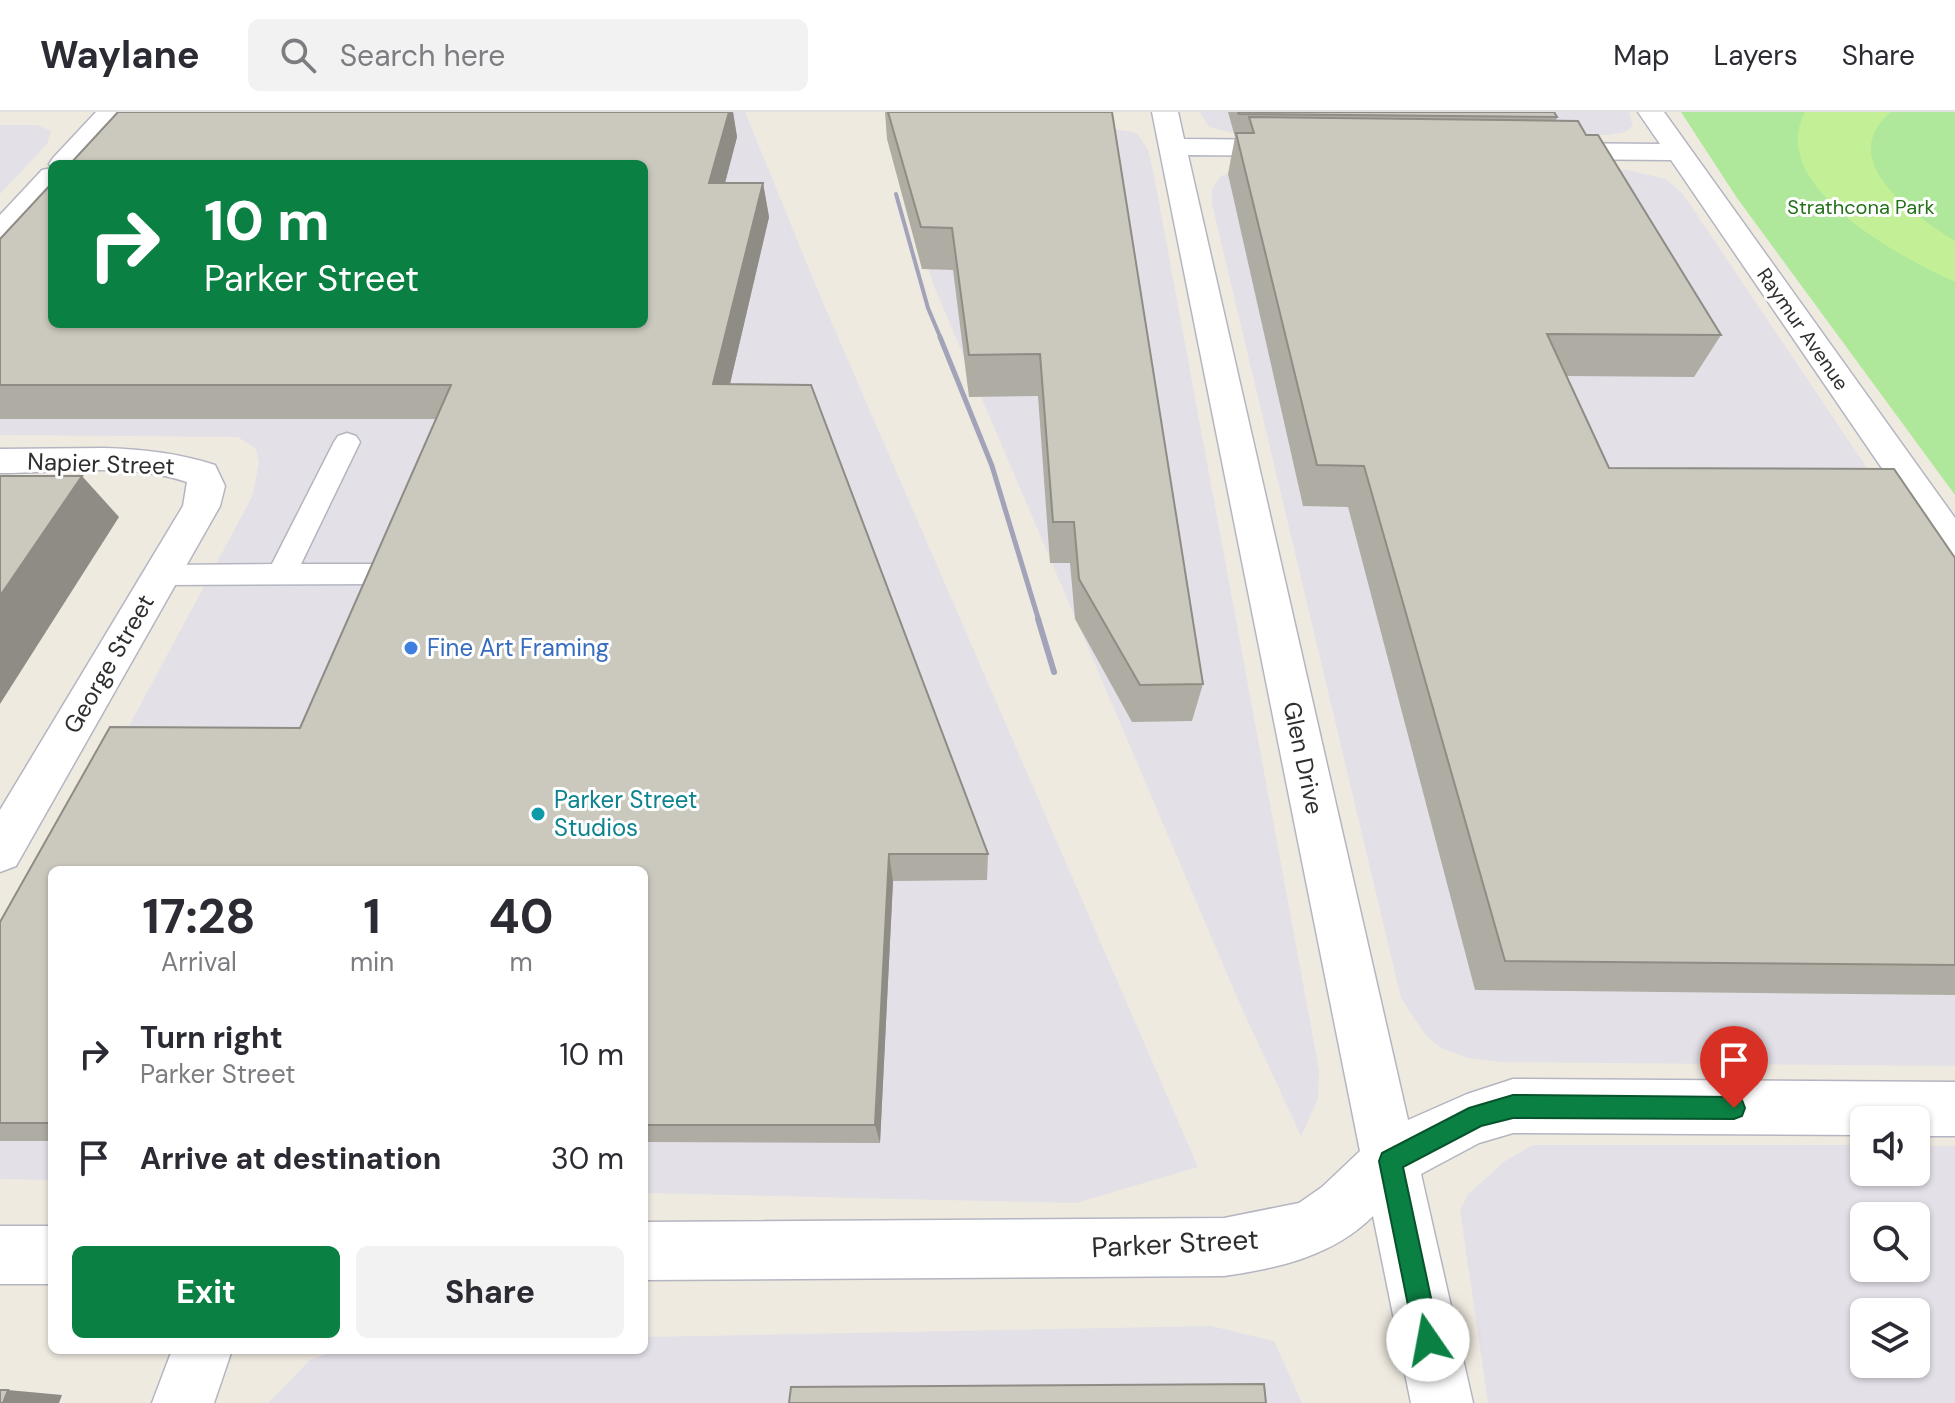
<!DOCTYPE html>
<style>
body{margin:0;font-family:"DM Sans",sans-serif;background:#f2f2f3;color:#2b2b33;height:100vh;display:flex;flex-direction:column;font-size:30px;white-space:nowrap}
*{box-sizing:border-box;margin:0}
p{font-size:26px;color:#7c7c81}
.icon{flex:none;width:44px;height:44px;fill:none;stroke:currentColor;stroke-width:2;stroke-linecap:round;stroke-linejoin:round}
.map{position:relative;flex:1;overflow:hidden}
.drawer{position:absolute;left:48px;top:754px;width:600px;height:488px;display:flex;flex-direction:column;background:#fff;border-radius:12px;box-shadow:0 2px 6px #0004}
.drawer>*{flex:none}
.top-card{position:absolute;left:48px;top:48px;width:600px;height:168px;border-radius:12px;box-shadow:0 2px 6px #0004;background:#0b8043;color:#fff;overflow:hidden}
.buttons{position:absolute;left:1850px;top:994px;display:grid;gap:16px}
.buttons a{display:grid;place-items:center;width:80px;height:80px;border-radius:12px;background:#fff;box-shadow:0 2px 6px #0004;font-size:40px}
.pin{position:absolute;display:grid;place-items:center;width:68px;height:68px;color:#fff;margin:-82px -34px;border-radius:50% 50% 50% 0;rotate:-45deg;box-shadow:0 0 8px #0007}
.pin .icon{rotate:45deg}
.me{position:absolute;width:88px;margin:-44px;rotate:348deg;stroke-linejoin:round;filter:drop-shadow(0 0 6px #0008)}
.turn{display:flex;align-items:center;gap:28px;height:168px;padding:0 24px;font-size:36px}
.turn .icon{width:104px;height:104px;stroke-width:2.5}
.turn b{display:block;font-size:56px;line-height:68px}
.eta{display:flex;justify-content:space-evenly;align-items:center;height:136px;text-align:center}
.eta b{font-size:48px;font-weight:700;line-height:56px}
.primary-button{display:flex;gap:16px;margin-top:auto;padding:16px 24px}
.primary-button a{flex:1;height:92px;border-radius:12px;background:#0b8043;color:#fff;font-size:32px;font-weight:700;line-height:92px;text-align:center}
.primary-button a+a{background:#f2f2f3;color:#2b2b33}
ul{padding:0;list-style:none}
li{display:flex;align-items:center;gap:24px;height:104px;padding:0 24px}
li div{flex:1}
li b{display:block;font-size:30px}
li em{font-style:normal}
header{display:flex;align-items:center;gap:48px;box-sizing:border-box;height:112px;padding:0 40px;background:#fff;border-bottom:2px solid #e1e1e2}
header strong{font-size:38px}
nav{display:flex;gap:44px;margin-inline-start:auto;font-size:28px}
.search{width:560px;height:72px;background:#f2f2f3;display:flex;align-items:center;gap:20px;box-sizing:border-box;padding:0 28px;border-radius:12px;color:#7c7c81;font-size:30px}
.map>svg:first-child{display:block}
.industrial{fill:#e3e0e8;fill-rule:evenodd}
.green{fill:#afe89b}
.pitch{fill:#c3ef96}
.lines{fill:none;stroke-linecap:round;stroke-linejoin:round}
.lane-casing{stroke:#b4b5c1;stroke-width:3}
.street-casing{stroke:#b4b5c1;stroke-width:3}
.lane{fill:#fff;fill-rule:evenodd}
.street{fill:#fff;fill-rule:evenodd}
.rail-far2{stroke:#a2a3b9;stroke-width:4}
.rail-far1{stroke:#a2a3b9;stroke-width:5}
.rail{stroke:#a2a3b9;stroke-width:6}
.wall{fill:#afaca3}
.shaded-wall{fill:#8e8c85}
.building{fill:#cbc8be;stroke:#8e8c85;stroke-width:2}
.route{fill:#0b8043;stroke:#07532c;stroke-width:2}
.shop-dot{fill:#3f7fe0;stroke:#fff;stroke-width:3}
.culture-dot{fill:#0f9aa8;stroke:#fff;stroke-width:3}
.labels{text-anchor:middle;stroke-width:6;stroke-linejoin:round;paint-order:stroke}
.far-park-label{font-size:20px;fill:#237118;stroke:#fff}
.far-street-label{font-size:20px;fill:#2e2e2e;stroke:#fff}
.street-label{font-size:24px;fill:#2e2e2e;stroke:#fff}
.shop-label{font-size:24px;fill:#366cbe;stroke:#fff;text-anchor:start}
.culture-label{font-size:24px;fill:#0d838f;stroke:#fff;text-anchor:start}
.near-street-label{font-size:28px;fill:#2e2e2e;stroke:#fff}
</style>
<header>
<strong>Waylane</strong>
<div class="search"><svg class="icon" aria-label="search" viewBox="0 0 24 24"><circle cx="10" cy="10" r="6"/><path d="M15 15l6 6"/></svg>Search here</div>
<nav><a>Map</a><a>Layers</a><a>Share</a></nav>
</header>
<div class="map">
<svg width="1955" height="1291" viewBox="0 0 1955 1291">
<rect width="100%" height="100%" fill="#efeae0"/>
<g class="industrial">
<polygon points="732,0 745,0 821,186 1198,1055 1076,1091 644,1081 644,758 52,758 52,1068 0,1067 0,854 252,385 259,351 256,337 238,325 0,323 0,168 52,212 644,212 644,52"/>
<polygon points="1200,0 1629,0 1633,13 1626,20 1608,23 1237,22 1209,15"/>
<polygon points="0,13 37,13 51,19 47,32 0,82"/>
<polygon points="1109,16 1137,21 1148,38 1153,58 1319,958 1318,987 1301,1024 1239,890 933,172 904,71"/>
<polygon points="1243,56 1627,58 1666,67 1683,82 1955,487 1955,954 1500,950 1468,946 1443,937 1426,924 1401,886 1212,92 1212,77 1221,64"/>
<path d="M 1533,1033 L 1864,1033 L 1864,1060 L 1916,1060 L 1916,1034 L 1955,1034 L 1955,1291 L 1488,1291 L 1460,1098 L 1469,1081 L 1505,1049 ZM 1916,1104 L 1916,1156 L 1864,1156 L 1864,1104 ZM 1916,1200 L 1916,1252 L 1864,1252 L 1864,1200 Z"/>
<polygon points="1211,1214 1274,1229 1302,1291 268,1291 310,1248 336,1238 644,1238 644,1225"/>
</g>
<polygon class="green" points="1681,0 1955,0 1955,383 1737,86"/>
<path class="pitch" d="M 1805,0 L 1891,0 C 1833,49 1915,104 1955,129 L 1955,170 C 1902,146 1765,74 1805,0 Z"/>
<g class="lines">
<g class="lane-casing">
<polygon id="lane" points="347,321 356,324 360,330 301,452 376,452 386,455 390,462 386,469 376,472 162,473 152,470 148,463 152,456 162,453 272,452 334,330 338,324"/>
</g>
<g class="street-casing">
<g id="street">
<polygon points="96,0 123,0 78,52 52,52 52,81 10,126 0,129 0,103 42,58 52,56 49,52 53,46"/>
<path d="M 1152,0 L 1178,0 L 1184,27 L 1294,28 L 1304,30 L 1308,36 L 1304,42 L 1294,44 L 1188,43 L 1408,1008 L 1467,982 L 1513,967 L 1955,970 L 1955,1024 L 1916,1024 L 1916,1008 L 1864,1008 L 1864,1023 L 1513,1021 L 1479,1031 L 1421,1062 L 1473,1291 L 1411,1291 L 1373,1104 C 1333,1144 1279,1156 1224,1164 L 644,1168 L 644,1110 L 1224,1106 L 1299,1091 L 1322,1075 L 1360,1039 Z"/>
<polygon points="1638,0 1664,0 1955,406 1955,448 1942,444 1671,48 1547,47 1537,45 1533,39 1537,33 1547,31 1660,32"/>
<path d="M 104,336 C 142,337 178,341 215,353 L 225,374 L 220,394 L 16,754 L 0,760 L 0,698 L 183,394 L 187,370 C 129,350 60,361 0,361 L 0,337 Z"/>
<rect x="0" y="1114" width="52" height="58"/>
<polygon points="172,1238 232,1238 214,1291 152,1291"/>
</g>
</g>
<use href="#lane" class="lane"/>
<use href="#street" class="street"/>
<polyline class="rail-far2" points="896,82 928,196 941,227"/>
<polyline class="rail-far1" points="940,225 992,354 1039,509"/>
<polyline class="rail" points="1038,507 1054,560"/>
</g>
<g class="wall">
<polygon points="118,0 733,0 737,25 725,71 763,71 769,105 730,272 811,273 988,742 987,768 893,769 880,1031 644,1030 644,758 52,758 52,1029 0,1029 0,810 110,615 300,616 436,307 0,307 0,127 52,71 52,212 644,212 644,52 70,52"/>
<polygon points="885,0 1112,0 1203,572 1192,609 1132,610 1075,507 1070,451 1050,451 1038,284 969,285 953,158 922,157 887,27"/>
<polygon points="1228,0 1554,0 1557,5 1556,9 1586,23 1721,223 1694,265 1566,264 1609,356 1955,446 1955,883 1475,878 1348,395 1303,394 1228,62 1235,25"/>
</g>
<g class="shaded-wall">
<polygon points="729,0 733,0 737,25 716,105 709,71"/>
<polygon points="763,71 769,105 722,306 713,272"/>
<polygon points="82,364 119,405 0,592 0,484"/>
<polygon points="889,742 893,769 880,1031 875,1013"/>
<polygon points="8,1278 62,1283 59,1291 3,1291"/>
</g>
<g class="building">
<polygon points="118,0 729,0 709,71 763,71 713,272 811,273 988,742 889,742 875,1013 644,1013 644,758 52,758 52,1011 0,1011 0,810 110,615 300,616 451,273 0,273 0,127 52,71 52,212 644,212 644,52 70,52"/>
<polygon points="888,0 1112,0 1203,572 1140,573 1079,467 1074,410 1053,410 1040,242 969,243 952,116 921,115"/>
<polygon points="1238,0 1554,0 1557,5 1239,2"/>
<polygon points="1249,5 1578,9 1586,23 1598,23 1721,223 1547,222 1609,356 1894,357 1955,446 1955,853 1505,849 1364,354 1317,353 1236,21 1254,21"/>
<polygon points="0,364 82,364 0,484"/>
<polygon points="1264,1272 1266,1291 789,1291 791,1275"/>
<polygon points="0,1278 8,1278 3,1291 0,1291"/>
</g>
<polygon class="route" points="1513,983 1734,985 1742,988 1745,996 1742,1004 1734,1007 1513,1006 1481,1014 1403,1055 1440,1228 1436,1236 1428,1240 1419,1236 1415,1228 1379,1049 1382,1041 1469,996"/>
<circle class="shop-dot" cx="411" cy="536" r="8"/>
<circle class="culture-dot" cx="538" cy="702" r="8"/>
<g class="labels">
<g class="far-park-label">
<text x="1861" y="102">Strathcona Park</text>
</g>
<g class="far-street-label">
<text transform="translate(1803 217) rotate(55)" y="7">Raymur Avenue</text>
</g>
<g class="street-label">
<text transform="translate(101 352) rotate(2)" y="8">Napier Street</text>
<text transform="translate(109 552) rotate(-60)" y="8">George Street</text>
<text transform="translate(1303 646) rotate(78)" y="8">Glen Drive</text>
</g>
<g class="shop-label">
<text x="427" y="544">Fine Art Framing</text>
</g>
<g class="culture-label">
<text x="554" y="696">Parker Street<tspan x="554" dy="28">Studios</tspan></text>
</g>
<g class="near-street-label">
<text transform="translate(1175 1131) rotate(-3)" y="10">Parker Street</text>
</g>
</g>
</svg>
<div class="buttons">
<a><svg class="icon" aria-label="sound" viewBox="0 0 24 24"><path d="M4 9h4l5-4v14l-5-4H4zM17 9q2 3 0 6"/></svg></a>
<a><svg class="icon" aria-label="search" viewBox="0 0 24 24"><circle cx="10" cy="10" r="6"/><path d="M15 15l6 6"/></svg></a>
<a><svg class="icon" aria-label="layers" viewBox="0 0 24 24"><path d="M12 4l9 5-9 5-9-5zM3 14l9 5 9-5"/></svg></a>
</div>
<div class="pin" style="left:1734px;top:996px;background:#d93025"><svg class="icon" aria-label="arrive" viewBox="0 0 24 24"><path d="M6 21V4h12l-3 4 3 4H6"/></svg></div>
<svg class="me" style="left:1428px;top:1228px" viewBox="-20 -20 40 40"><circle r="19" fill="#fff"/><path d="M0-13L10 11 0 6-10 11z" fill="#0b8043"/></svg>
<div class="top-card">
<div class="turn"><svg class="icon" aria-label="right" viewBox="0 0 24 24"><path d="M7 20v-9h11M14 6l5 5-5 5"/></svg><div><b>10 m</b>Parker Street</div></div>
</div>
<section class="drawer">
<div class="eta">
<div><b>17:28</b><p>Arrival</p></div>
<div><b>1</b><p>min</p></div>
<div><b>40</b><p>m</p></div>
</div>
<ul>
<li><svg class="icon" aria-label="right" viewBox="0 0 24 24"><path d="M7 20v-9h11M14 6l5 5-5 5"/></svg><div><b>Turn right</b><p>Parker Street</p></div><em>10 m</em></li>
<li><svg class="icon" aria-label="arrive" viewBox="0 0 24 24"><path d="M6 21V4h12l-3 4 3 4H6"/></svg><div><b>Arrive at destination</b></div><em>30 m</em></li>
</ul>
<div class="primary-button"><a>Exit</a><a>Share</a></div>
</section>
</div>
